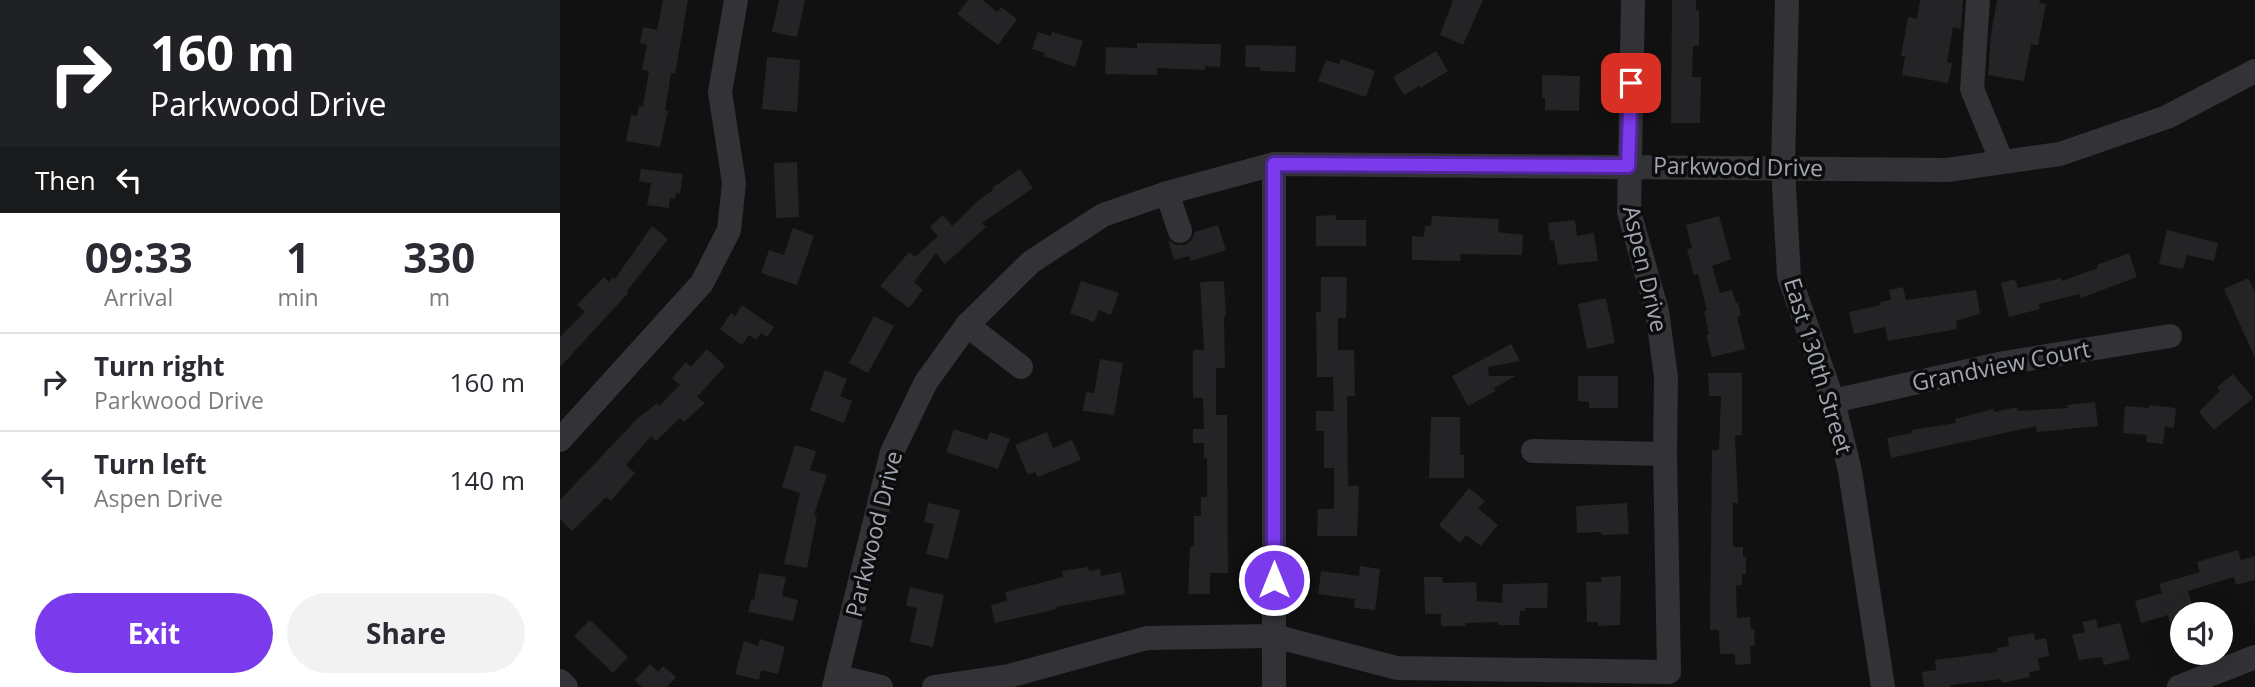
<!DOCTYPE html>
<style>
body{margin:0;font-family:"Open Sans",sans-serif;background:#f2f2f3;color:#2b2b33;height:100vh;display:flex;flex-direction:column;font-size:26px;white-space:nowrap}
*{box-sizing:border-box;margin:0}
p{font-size:23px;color:#7c7c81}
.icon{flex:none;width:38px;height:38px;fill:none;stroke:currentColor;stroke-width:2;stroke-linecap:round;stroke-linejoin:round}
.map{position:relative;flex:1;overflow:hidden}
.sheet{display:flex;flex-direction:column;background:#fff;width:560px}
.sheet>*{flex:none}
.hud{background:#202124;color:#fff;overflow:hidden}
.controls{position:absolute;left:1610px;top:602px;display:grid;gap:14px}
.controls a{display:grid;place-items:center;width:63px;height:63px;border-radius:50%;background:#fff;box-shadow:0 7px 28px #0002;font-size:35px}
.pin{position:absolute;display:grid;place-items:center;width:60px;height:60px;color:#fff;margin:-30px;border-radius:14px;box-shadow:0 4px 10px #0006}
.me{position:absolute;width:77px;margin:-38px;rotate:0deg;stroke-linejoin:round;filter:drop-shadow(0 0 5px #0008)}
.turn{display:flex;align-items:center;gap:24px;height:147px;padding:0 35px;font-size:32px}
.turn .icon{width:91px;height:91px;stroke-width:2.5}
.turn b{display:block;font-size:49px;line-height:60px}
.then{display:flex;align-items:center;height:66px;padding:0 35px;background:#0003;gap:14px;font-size:26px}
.eta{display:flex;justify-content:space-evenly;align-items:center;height:119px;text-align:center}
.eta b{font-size:42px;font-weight:700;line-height:49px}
.action{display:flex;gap:14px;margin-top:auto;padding:14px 35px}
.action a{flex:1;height:80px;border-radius:42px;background:#7c3aed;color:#fff;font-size:28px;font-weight:700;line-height:80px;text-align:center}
.action a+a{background:#f2f2f3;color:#2b2b33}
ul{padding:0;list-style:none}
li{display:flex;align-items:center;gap:21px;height:98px;padding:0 35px;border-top:2px solid #e1e1e2}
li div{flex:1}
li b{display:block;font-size:26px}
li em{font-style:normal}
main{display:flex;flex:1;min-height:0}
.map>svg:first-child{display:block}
.building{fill:#242426}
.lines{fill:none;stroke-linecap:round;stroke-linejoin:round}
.minor{stroke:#323237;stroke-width:24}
.route-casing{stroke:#51269a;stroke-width:18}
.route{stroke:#7c3aed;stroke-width:12}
.labels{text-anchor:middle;stroke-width:7;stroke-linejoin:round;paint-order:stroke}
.street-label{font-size:23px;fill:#a2a6b3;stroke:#0c0c0d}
</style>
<main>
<section class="sheet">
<div class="hud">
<div class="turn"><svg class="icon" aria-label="right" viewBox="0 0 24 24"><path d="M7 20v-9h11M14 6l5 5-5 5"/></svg><div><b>160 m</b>Parkwood Drive</div></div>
<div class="then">Then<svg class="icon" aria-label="left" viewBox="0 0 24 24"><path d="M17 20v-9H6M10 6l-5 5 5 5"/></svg></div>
</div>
<div class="eta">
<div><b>09:33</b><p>Arrival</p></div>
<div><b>1</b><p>min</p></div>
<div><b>330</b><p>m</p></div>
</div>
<ul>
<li><svg class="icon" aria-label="right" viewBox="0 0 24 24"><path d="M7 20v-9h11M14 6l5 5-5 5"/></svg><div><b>Turn right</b><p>Parkwood Drive</p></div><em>160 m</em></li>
<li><svg class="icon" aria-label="left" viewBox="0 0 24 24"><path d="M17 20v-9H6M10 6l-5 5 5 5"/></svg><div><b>Turn left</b><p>Aspen Drive</p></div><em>140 m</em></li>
</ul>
<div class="action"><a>Exit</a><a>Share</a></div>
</section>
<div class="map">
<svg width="1695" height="687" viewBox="0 0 1695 687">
<rect width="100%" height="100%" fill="#111112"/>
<g class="building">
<polygon points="103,0 128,0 115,74 111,73 105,110 108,111 100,147 66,141 71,115 77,116 79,106 83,107 89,71 82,70 87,45 80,43 83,27 97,30"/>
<polygon points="219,0 245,0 237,37 212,32"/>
<polygon points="408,0 423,0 437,12 441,7 457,19 438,45 397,14"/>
<polygon points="893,0 923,0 903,45 880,35"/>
<polygon points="1112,0 1136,0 1136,10 1139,10 1139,46 1133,46 1132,77 1141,77 1140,123 1111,123"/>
<polygon points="1360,0 1403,0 1401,29 1393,27 1387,62 1392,63 1388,83 1342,75 1345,56 1341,56 1348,17 1357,19"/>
<polygon points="1437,0 1480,0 1479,3 1486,4 1478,45 1471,44 1464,81 1428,75 1431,34"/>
<polygon points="478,32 491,36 492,32 523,41 515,67 484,56 485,53 472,49"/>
<polygon points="577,43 661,44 660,67 645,66 645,70 597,68 597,75 545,74 546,47 577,48"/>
<polygon points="686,45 736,46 735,72 700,71 700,67 685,67"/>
<polygon points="876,51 888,71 860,88 859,86 844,95 833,77"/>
<polygon points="207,57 240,60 237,112 202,109"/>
<polygon points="781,59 815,71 806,97 758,81 766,60 779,64"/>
<polygon points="982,75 1020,76 1019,111 985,110 985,98 982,98"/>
<polygon points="237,162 239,217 216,218 214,163"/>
<polygon points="81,169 123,174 120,194 116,193 115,199 110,198 109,208 87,205 91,183 79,181"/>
<polygon points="460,169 473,188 422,223 426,227 385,264 376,253 354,282 363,290 349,308 320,286 349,252 355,257 378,236 370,227 383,215 392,226 420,199 433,190 432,188"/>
<polygon points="776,215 776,220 806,220 806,246 756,246 756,216"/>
<polygon points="872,216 939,219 938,232 963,235 962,255 900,254 901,261 852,260 852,236 864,237 865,226 871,226"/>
<polygon points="1159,216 1171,259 1152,266 1160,293 1172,290 1176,303 1178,303 1181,316 1177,317 1185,349 1152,357 1146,335 1149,334 1144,311 1147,311 1138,274 1134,275 1127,249 1132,248 1126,225"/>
<polygon points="1015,220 1017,236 1034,233 1038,261 998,265 994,240 990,241 988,223"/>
<polygon points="658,225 666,250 631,261 629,256 614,260 608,240 616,245 624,245 632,240 635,232"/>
<polygon points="92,226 108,239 67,291 69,292 0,367 0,337 25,312 17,305 44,277 49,282 53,277 55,279"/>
<polygon points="233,228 254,236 237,285 201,273 209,250 224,255"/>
<polygon points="1607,230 1658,243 1654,261 1627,255 1623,269 1599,264"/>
<polygon points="1569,253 1577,277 1521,298 1519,294 1479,304 1480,309 1449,317 1441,283 1455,279 1458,288 1501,278 1502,281 1538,268 1537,265"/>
<polygon points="761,277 787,277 786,318 778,318 778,350 794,350 795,396 787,396 788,486 799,486 797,536 757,536 758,509 774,509 774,468 764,468 764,431 756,431 756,411 774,411 773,377 757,377 756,312 761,312"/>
<polygon points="1688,278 1695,292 1695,358 1664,289"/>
<polygon points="521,281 559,293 551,315 539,310 534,322 510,313"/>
<polygon points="664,281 666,316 664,316 665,368 656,368 656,415 667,415 668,573 650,573 650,594 628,594 630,547 634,546 634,516 641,516 641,497 647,497 647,458 644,458 644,443 633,443 633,429 644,429 643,398 633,398 633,350 644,350 640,282"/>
<polygon points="1343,287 1346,300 1416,290 1420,314 1396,321 1397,329 1328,341 1325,327 1294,334 1289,312 1321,305 1320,302 1331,300 1329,290"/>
<polygon points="1046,298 1055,343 1027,349 1018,304"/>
<polygon points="182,305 214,327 207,337 201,333 196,340 189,335 182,345 160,329 171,313 175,316"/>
<polygon points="314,316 334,326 308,373 289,363"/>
<polygon points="951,344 960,361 928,367 929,376 956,376 934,388 936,391 908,406 892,376"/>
<polygon points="147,349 165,366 137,397 145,403 124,422 120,418 96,441 91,436 66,465 75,473 51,501 46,497 12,531 0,519 0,500 78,418 97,403 99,406 120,385 112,378 126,362 131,367"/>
<polygon points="540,359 563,363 554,415 523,411 526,392 534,393"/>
<polygon points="265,370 287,379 280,396 292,401 284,423 250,410"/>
<polygon points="1148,373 1182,373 1182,435 1175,435 1178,503 1173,503 1173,547 1183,547 1183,557 1186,557 1186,574 1182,574 1182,585 1176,585 1177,618 1190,617 1191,629 1194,629 1195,646 1190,646 1191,664 1175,665 1175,654 1160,654 1159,630 1150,630 1152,450 1159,450 1161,396 1149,396"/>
<polygon points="1673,374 1693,398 1654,430 1639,412 1660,391 1657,387"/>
<polygon points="1018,376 1058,376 1058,408 1029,408 1029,402 1018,401"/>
<polygon points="1535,402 1538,426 1477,432 1476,426 1331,458 1327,438 1352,433 1352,430 1396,423 1395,419 1433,409 1434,412 1457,407 1458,411 1508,408 1507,405"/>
<polygon points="1589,405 1616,408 1614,428 1605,427 1603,444 1586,442 1587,435 1563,433 1565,406 1589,408"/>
<polygon points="871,417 900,417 900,455 904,455 904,478 869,478"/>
<polygon points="394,429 427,440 430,432 450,439 438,469 386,452"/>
<polygon points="487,432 493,448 512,440 521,460 478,477 475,472 468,475 455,445"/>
<polygon points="235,445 256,451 250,470 267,475 254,515 257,516 247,568 224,564 240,493 222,487"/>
<polygon points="909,488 925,501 918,508 938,525 921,546 906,535 900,543 879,525"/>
<polygon points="368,503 400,510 388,559 366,554 374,524 364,522"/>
<polygon points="1067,503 1069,534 1042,535 1041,532 1017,533 1016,506"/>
<polygon points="1678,550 1681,560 1695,556 1695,580 1676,585 1674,577 1628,591 1635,614 1622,614 1622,624 1611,627 1608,615 1581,623 1575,601 1602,593 1599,584 1640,572 1637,562"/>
<polygon points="800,566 820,569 815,610 794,608 795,599 758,594 761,571 799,576"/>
<polygon points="528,567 529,571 540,569 541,576 561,572 565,594 496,607 497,609 435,623 431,605 447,601 445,592 503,577 502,571"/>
<polygon points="199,573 226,577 222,596 238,600 233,621 188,612 191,599 194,600"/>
<polygon points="1061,576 1060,625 1038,626 1038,622 1027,622 1026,582 1042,582 1041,577"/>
<polygon points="864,577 882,577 883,583 916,582 917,601 942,603 943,584 988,583 987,608 965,608 965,611 960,611 959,625 938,625 938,622 905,623 905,626 881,626 881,614 865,614"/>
<polygon points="350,587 384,595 373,647 350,642 357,608 346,606"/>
<polygon points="1536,619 1538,628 1560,623 1570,659 1544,665 1542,657 1519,660 1512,635 1525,632 1522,622"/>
<polygon points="30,620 68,657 53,673 14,636"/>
<polygon points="1474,633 1475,640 1486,638 1489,656 1478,658 1480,670 1469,672 1470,677 1442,683 1441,679 1390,685 1391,687 1364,687 1362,672 1376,670 1375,660 1437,652 1437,648 1449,646 1448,637"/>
<polygon points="200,639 225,647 218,674 201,670 199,680 175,674 184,641 198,646"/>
<polygon points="90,664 98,672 103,666 116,677 107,687 82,687 75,680"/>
</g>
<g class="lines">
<g class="minor">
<polyline points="1227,0 1223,168 1229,276 1273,401 1290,471 1323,687"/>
<polyline points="1418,0 1412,89 1442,162"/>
<polyline points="714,164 714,687"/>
<polyline points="607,193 620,231"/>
<polyline points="407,325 461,367"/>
<polyline points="1273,401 1444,363 1610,336"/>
<polyline points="0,440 142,283 169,230 174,183 160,92 176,0"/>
<polyline points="973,451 1105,454"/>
<polyline points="279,677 321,687"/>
<polyline points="0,681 6,687"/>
<polyline points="274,687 332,452 366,382 407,325 471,262 543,215 607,193 714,164 1387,170 1500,154 1607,117 1695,71"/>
<polyline points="374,687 449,676 587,638 714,636 837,668 1109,672 1105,454 1106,377 1097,311 1069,212 1073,0"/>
<polyline points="1619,687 1695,657"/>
</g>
</g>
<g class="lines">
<g class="route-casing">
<polyline id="route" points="714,580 714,164 1068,166 1071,83"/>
</g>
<use href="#route" class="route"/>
</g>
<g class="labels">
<g class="street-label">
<text transform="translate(1178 167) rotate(1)" y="8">Parkwood Drive</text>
<text transform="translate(1085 269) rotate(77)" y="8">Aspen Drive</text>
<text transform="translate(1258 366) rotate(73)" y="8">East 130th Street</text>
<text transform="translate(1441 366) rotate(-11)" y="8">Grandview Court</text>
<text transform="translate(314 534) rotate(-76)" y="8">Parkwood Drive</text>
</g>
</g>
</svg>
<div class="controls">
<a><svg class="icon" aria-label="sound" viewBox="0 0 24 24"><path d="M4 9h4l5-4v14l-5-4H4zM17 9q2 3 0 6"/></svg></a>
</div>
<div class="pin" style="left:1071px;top:83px;background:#d93025"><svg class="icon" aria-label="arrive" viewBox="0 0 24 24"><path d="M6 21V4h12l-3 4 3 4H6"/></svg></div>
<svg class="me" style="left:714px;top:580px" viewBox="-20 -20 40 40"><circle r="17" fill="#7c3aed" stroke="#fff" stroke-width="3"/><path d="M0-11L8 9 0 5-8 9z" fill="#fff"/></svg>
</div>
</main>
